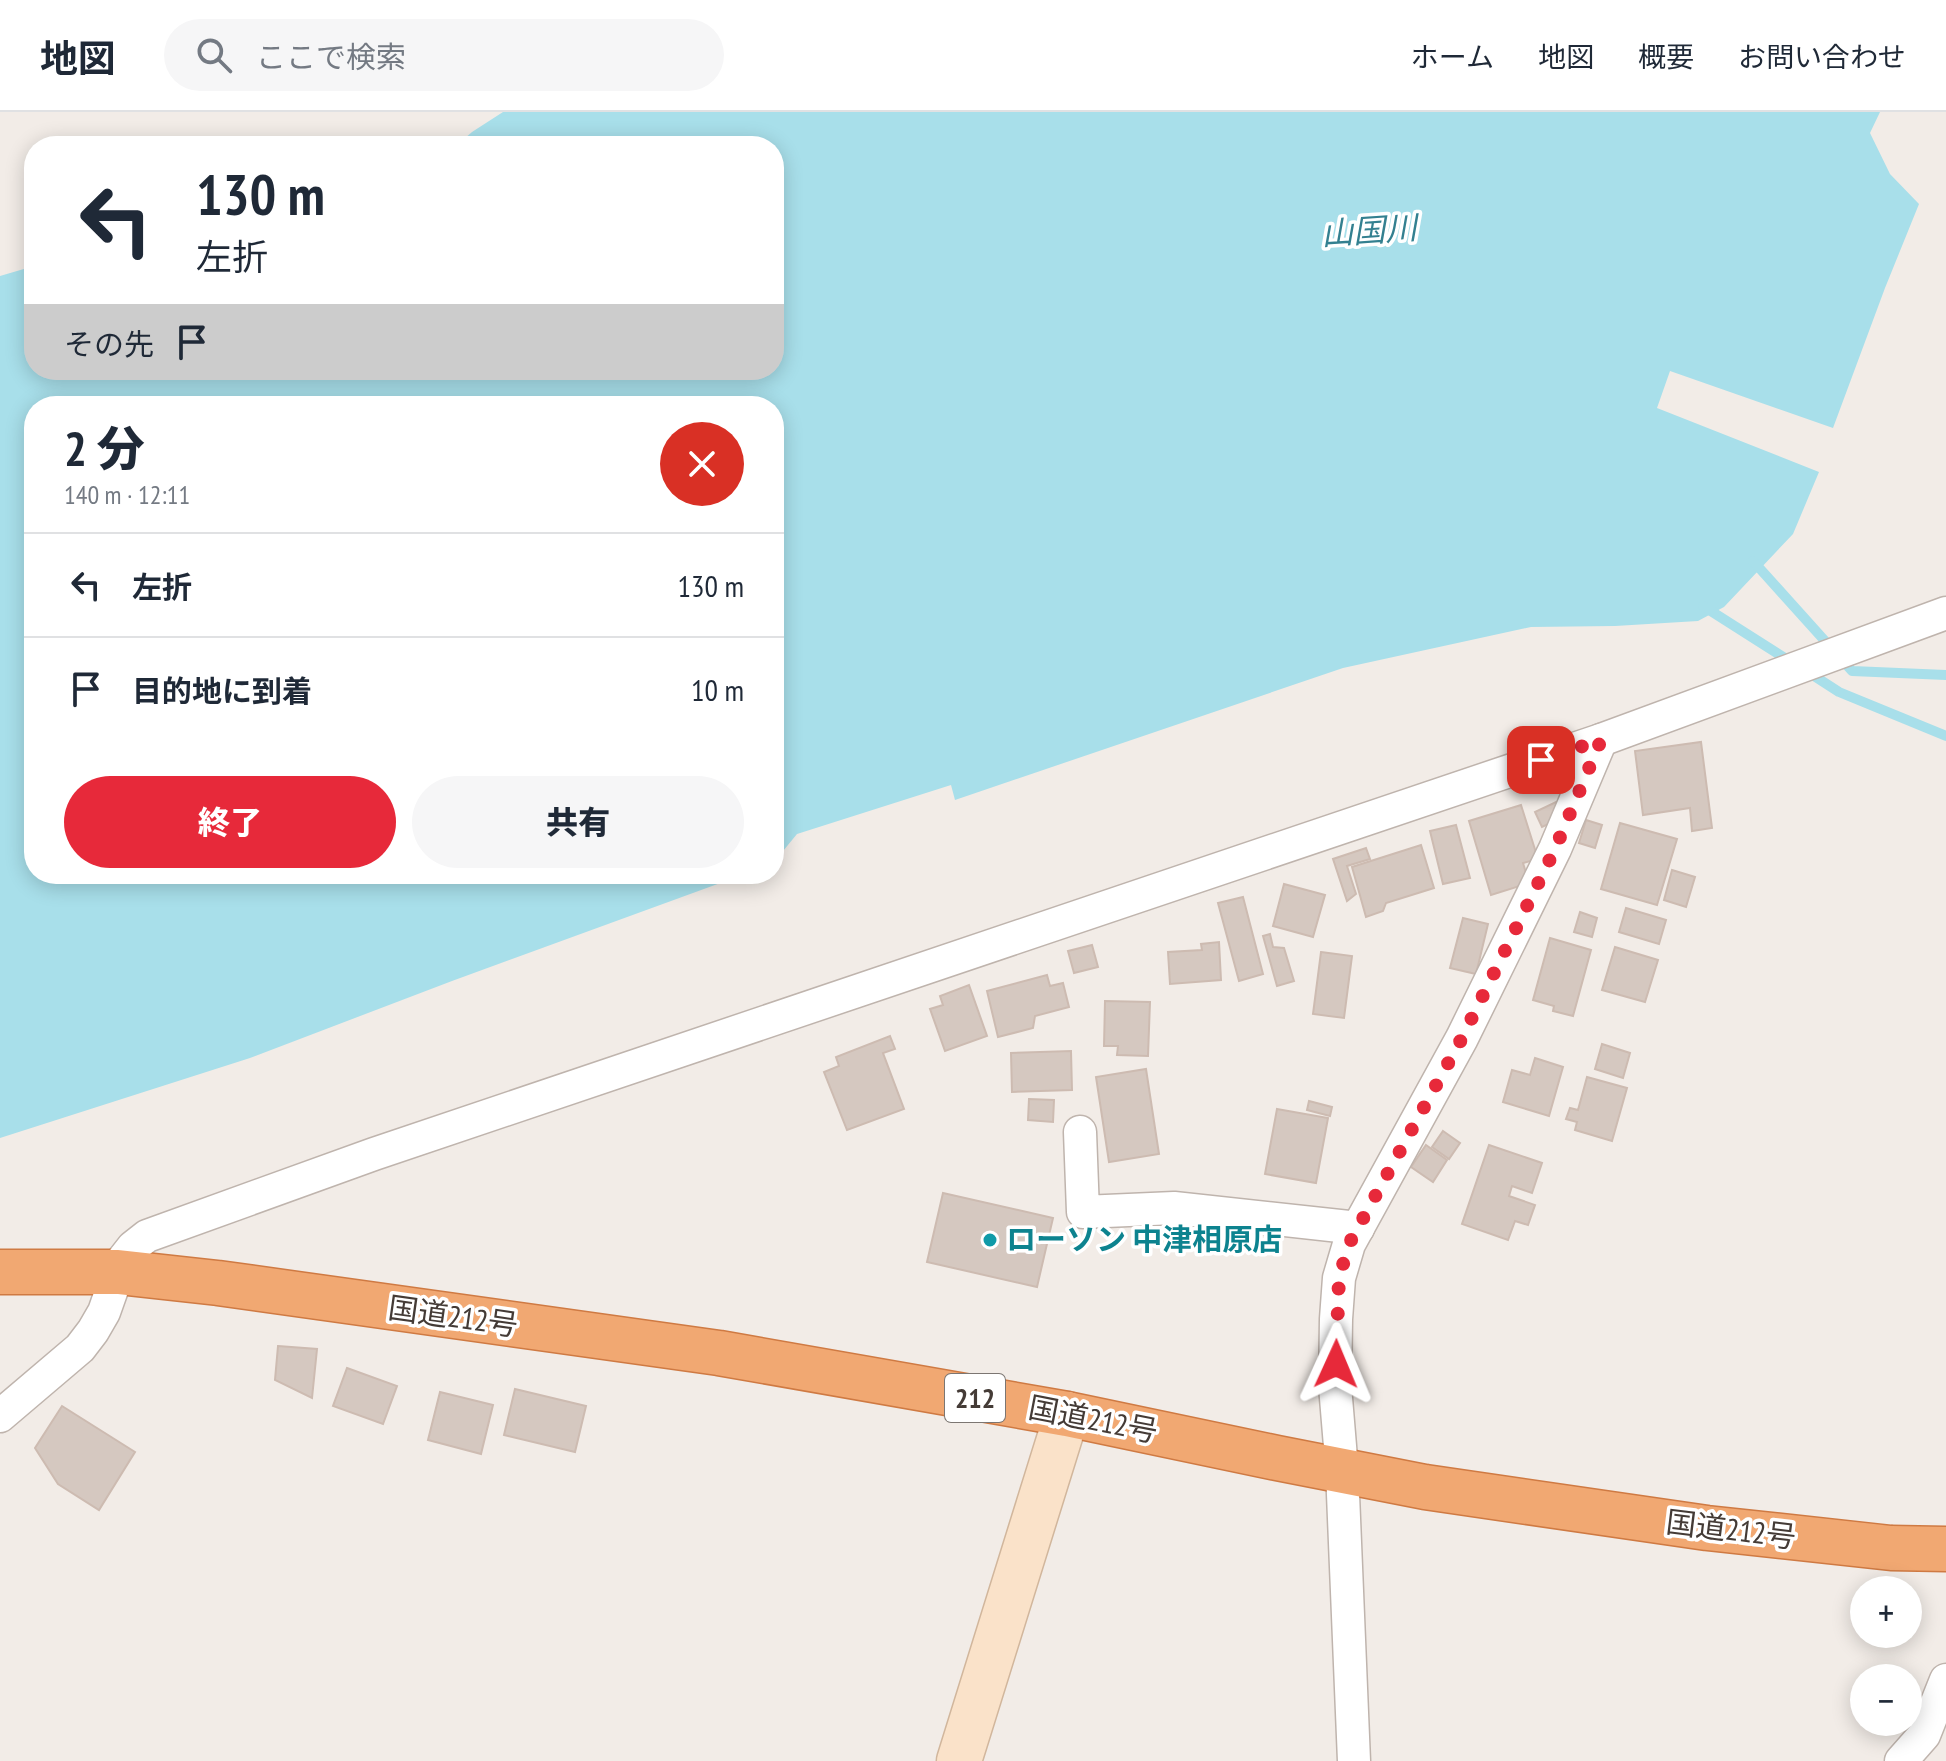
<!DOCTYPE html>
<html lang="ja">
<meta charset="utf-8">
<style>
body{margin:0;font-family:"PT Sans Narrow","Noto Sans JP",sans-serif;background:#f6f6f7;color:#1f2937;height:100vh;display:flex;flex-direction:column;font-size:30px;white-space:nowrap}
*{box-sizing:border-box;margin:0}
p{font-size:26px;color:#747a83}
.icon{flex:none;width:44px;height:44px;fill:none;stroke:currentColor;stroke-width:2;stroke-linecap:round;stroke-linejoin:round}
.map{position:relative;flex:1;overflow:hidden}
.details{position:absolute;left:24px;top:284px;width:760px;height:488px;display:flex;flex-direction:column;background:#fff;border-radius:32px;box-shadow:0 4px 20px #0003}
.details>*{flex:none}
.guide{position:absolute;left:24px;top:24px;width:760px;height:244px;border-radius:32px;box-shadow:0 4px 20px #0003;background:#fff;color:#1f2937;overflow:hidden}
.tools{position:absolute;left:1850px;top:1464px;display:grid;gap:16px}
.tools a{display:grid;place-items:center;width:72px;height:72px;border-radius:50%;background:#fff;box-shadow:0 4px 20px #0003;font-size:40px}
.pin{position:absolute;display:grid;place-items:center;width:68px;height:68px;color:#fff;margin:-34px;border-radius:16px;box-shadow:0 4px 12px #0006}
.me{position:absolute;width:88px;margin:-44px;rotate:1deg;stroke-linejoin:round;filter:drop-shadow(0 0 6px #0008)}
.turn{display:flex;align-items:center;gap:28px;height:168px;padding:0 40px;font-size:36px}
.turn .icon{width:104px;height:104px;stroke-width:2.5}
.turn b{display:block;font-size:56px;line-height:68px}
.then{display:flex;align-items:center;height:76px;padding:0 40px;background:#0003;gap:16px;font-size:30px}
.round{display:grid;place-items:center;flex:none;width:84px;height:84px;border-radius:42px;background:#f6f6f7}
.summary{display:flex;align-items:center;justify-content:space-between;height:136px;padding:0 40px}
h1{font-size:48px;font-weight:800;line-height:60px}
.primary-button{display:flex;gap:16px;margin-top:auto;padding:16px 40px}
.primary-button a{flex:1;height:92px;border-radius:48px;background:#e7293a;color:#fff;font-size:32px;font-weight:800;line-height:92px;text-align:center}
.primary-button a+a{background:#f6f6f7;color:#1f2937}
ul{padding:0;list-style:none}
li{display:flex;align-items:center;gap:24px;height:104px;padding:0 40px;border-top:2px solid #e0e1e3}
li div{flex:1}
li b{display:block;font-size:30px}
li em{font-style:normal}
header{display:flex;align-items:center;gap:48px;box-sizing:border-box;height:112px;padding:0 40px;background:#fff;border-bottom:2px solid #e0e1e3}
header strong{font-size:38px}
nav{display:flex;gap:44px;margin-inline-start:auto;font-size:28px}
.search{width:560px;height:72px;background:#f6f6f7;display:flex;align-items:center;gap:20px;box-sizing:border-box;padding:0 28px;border-radius:44px;color:#747a83;font-size:30px}
.map>svg:first-child{display:block}
.water{fill:#a8dfea}
.lines{fill:none;stroke-linecap:round;stroke-linejoin:round}
.stream{stroke:#a8dfea;stroke-width:10}
.building{fill:#d5c8c0;stroke:#cdbbb1;stroke-width:2}
.street-casing{stroke:#bfb4ad;stroke-width:35}
.secondary-casing{stroke:#d1b69c;stroke-width:47}
.highway-casing{stroke:#cf7a43;stroke-width:47}
.street{stroke:#fff;stroke-width:32}
.secondary{stroke:#fae2c9;stroke-width:44}
.highway{stroke:#f1a872;stroke-width:44}
.route{stroke:#e7293a;stroke-width:14;stroke-dasharray:0 25.2}
.culture-dot{fill:#0f9aa8;stroke:#fff;stroke-width:3}
.labels{text-anchor:middle;stroke-width:7;stroke-linejoin:round;paint-order:stroke}
.shield{fill:#fff;stroke:#7c7672;stroke-width:2}
.shield-label{font-size:28px;font-weight:bold;fill:#443b36}
.culture-label{font-size:30px;font-weight:bold;fill:#0d838f;stroke:#fff;text-anchor:start}
.street-label{font-size:30px;fill:#443b36;stroke:#fff}
.water-label{font-size:32px;font-style:italic;fill:#338090;stroke:#fff}
</style>
<header>
<strong>地図</strong>
<div class="search"><svg class="icon" aria-label="search" viewBox="0 0 24 24"><circle cx="10" cy="10" r="6"/><path d="M15 15l6 6"/></svg>ここで検索</div>
<nav><a>ホーム</a><a>地図</a><a>概要</a><a>お問い合わせ</a></nav>
</header>
<div class="map">
<svg width="1946" height="1649" viewBox="0 0 1946 1649">
<rect width="100%" height="100%" fill="#f2ece7"/>
<polygon class="water" points="503,0 1880,0 1870,21 1890,62 1919,92 1885,176 1833,316 1670,259 1657,296 1819,360 1793,422 1724,495 1698,509 1615,514 1531,515 1343,556 955,688 951,673 797,722 774,750 774,294 34,294 34,762 745,762 452,869 250,946 0,1026 0,164 34,154 34,258 774,258 774,34 456,34 472,20"/>
<g class="lines">
<g class="stream">
<polyline points="1753,449 1852,559 1946,563"/>
<polyline points="1703,494 1791,550"/>
<polyline points="1808,560 1839,580 1946,624"/>
</g>
</g>
<g class="building">
<polygon points="1701,630 1712,716 1692,719 1690,696 1643,703 1635,639"/>
<polygon points="1556,690 1564,705 1542,715 1535,700"/>
<polygon points="1521,693 1538,747 1523,751 1529,771 1491,783 1469,709"/>
<polygon points="1586,708 1602,713 1595,736 1579,731"/>
<polygon points="1620,711 1677,727 1657,793 1601,777"/>
<polygon points="1456,713 1470,766 1443,772 1430,719"/>
<polygon points="1421,733 1434,776 1386,791 1383,799 1366,805 1352,755"/>
<polygon points="1366,736 1370,747 1347,754 1356,782 1347,789 1333,747"/>
<polygon points="1672,758 1695,765 1686,795 1664,788"/>
<polygon points="1284,772 1325,783 1313,825 1273,814"/>
<polygon points="1243,785 1263,862 1239,869 1218,791"/>
<polygon points="1626,796 1666,808 1659,832 1619,820"/>
<polygon points="1580,800 1597,806 1592,825 1574,820"/>
<polygon points="1463,806 1488,812 1476,862 1450,856"/>
<polygon points="1270,822 1273,835 1284,836 1294,869 1277,874 1263,824"/>
<polygon points="1550,826 1591,838 1573,904 1553,899 1554,894 1533,888"/>
<polygon points="1219,830 1221,868 1170,872 1168,840 1202,838 1201,832"/>
<polygon points="1092,833 1098,855 1074,861 1068,839"/>
<polygon points="1615,835 1658,848 1645,890 1602,878"/>
<polygon points="1321,840 1352,844 1344,906 1313,902"/>
<polygon points="1047,863 1050,874 1063,871 1069,895 1035,904 1033,916 998,925 987,879"/>
<polygon points="969,873 987,924 945,939 930,897 943,893 940,884"/>
<polygon points="1105,889 1150,890 1148,944 1117,943 1118,934 1104,934"/>
<polygon points="890,924 895,937 883,941 904,997 847,1018 824,960 839,954 836,945"/>
<polygon points="1602,932 1630,941 1623,966 1595,957"/>
<polygon points="1071,939 1072,978 1012,980 1011,941"/>
<polygon points="1535,946 1563,955 1549,1004 1503,990 1512,958 1530,963"/>
<polygon points="1146,957 1159,1042 1109,1050 1096,965"/>
<polygon points="1587,965 1627,976 1612,1029 1575,1018 1577,1010 1566,1007 1570,996 1578,998"/>
<polygon points="1029,987 1054,988 1053,1010 1028,1008"/>
<polygon points="1309,989 1332,995 1330,1004 1307,998"/>
<polygon points="1277,997 1328,1006 1316,1071 1265,1062"/>
<polygon points="1443,1019 1460,1031 1449,1047 1432,1035"/>
<polygon points="1426,1033 1447,1048 1433,1070 1411,1055"/>
<polygon points="1489,1033 1542,1051 1532,1081 1512,1074 1509,1084 1535,1093 1528,1113 1515,1109 1508,1128 1462,1112"/>
<polygon points="943,1081 1053,1106 1037,1175 927,1150"/>
<polygon points="278,1234 317,1237 312,1286 275,1268"/>
<polygon points="347,1256 397,1274 383,1312 333,1294"/>
<polygon points="515,1277 586,1294 575,1340 504,1323"/>
<polygon points="440,1280 493,1293 481,1342 428,1328"/>
<polygon points="62,1294 135,1340 99,1398 58,1372 35,1336"/>
</g>
<g class="lines">
<g class="street-casing">
<g id="street">
<polyline points="1080,1020 1083,1100 1174,1096 1358,1116"/>
<polyline points="0,1304 80,1236 93,1219 104,1200 122,1149 133,1135 147,1124 374,1042 1601,628 1946,501"/>
<polyline points="1354,1649 1342,1358 1335,1274 1336,1207 1339,1166 1349,1132 1462,926 1555,737 1601,628"/>
<polyline points="1901,1649 1924,1623 1946,1568"/>
</g>
</g>
<g class="secondary-casing">
<polyline id="secondary" points="959,1649 1067,1302"/>
</g>
<g class="highway-casing">
<polyline id="highway" points="0,1160 118,1160 218,1171 719,1241 1067,1302 1277,1346 1425,1375 1707,1416 1891,1436 1946,1437"/>
</g>
<use href="#street" class="street"/>
<use href="#secondary" class="secondary"/>
<use href="#highway" class="highway"/>
</g>
<g class="lines">
<polyline class="route" points="1336,1252 1339,1166 1349,1132 1462,926 1555,737 1601,628 1541,648"/>
</g>
<circle class="culture-dot" cx="990" cy="1128" r="8"/>
<g class="labels">
<rect class="shield" x="945" y="1262" width="60" height="48" rx="6"/>
<g class="shield-label">
<text x="975" y="1296">212</text>
</g>
<g class="culture-label">
<text x="1006" y="1138">ローソン 中津相原店</text>
</g>
<g class="street-label">
<text transform="translate(453 1205) rotate(8)" y="10">国道212号</text>
<text transform="translate(1093 1308) rotate(11)" y="10">国道212号</text>
<text transform="translate(1731 1418) rotate(7)" y="10">国道212号</text>
</g>
<g class="water-label">
<text transform="translate(1369 119) rotate(-4)" y="11">山国川</text>
</g>
</g>
</svg>
<div class="tools">
<a>+</a>
<a>−</a>
</div>
<div class="pin" style="left:1541px;top:648px;background:#d93025"><svg class="icon" aria-label="arrive" viewBox="0 0 24 24"><path d="M6 21V4h12l-3 4 3 4H6"/></svg></div>
<svg class="me" style="left:1336px;top:1252px" viewBox="-20 -20 40 40"><path d="M0-17L14 15 0 8-14 15z" fill="#e7293a" stroke="#fff" stroke-width="4"/></svg>
<div class="guide">
<div class="turn"><svg class="icon" aria-label="left" viewBox="0 0 24 24"><path d="M17 20v-9H6M10 6l-5 5 5 5"/></svg><div><b>130 m</b>左折</div></div>
<div class="then">その先<svg class="icon" aria-label="arrive" viewBox="0 0 24 24"><path d="M6 21V4h12l-3 4 3 4H6"/></svg></div>
</div>
<section class="details">
<div class="summary"><div><h1>2 分</h1><p>140 m · 12:11</p></div><a class="round" style="background:#d93025;color:#fff"><svg class="icon" aria-label="close" viewBox="0 0 24 24"><path d="M6 6l12 12M18 6L6 18"/></svg></a></div>
<ul>
<li><svg class="icon" aria-label="left" viewBox="0 0 24 24"><path d="M17 20v-9H6M10 6l-5 5 5 5"/></svg><div><b>左折</b></div><em>130 m</em></li>
<li><svg class="icon" aria-label="arrive" viewBox="0 0 24 24"><path d="M6 21V4h12l-3 4 3 4H6"/></svg><div><b>目的地に到着</b></div><em>10 m</em></li>
</ul>
<div class="primary-button"><a>終了</a><a>共有</a></div>
</section>
</div>
